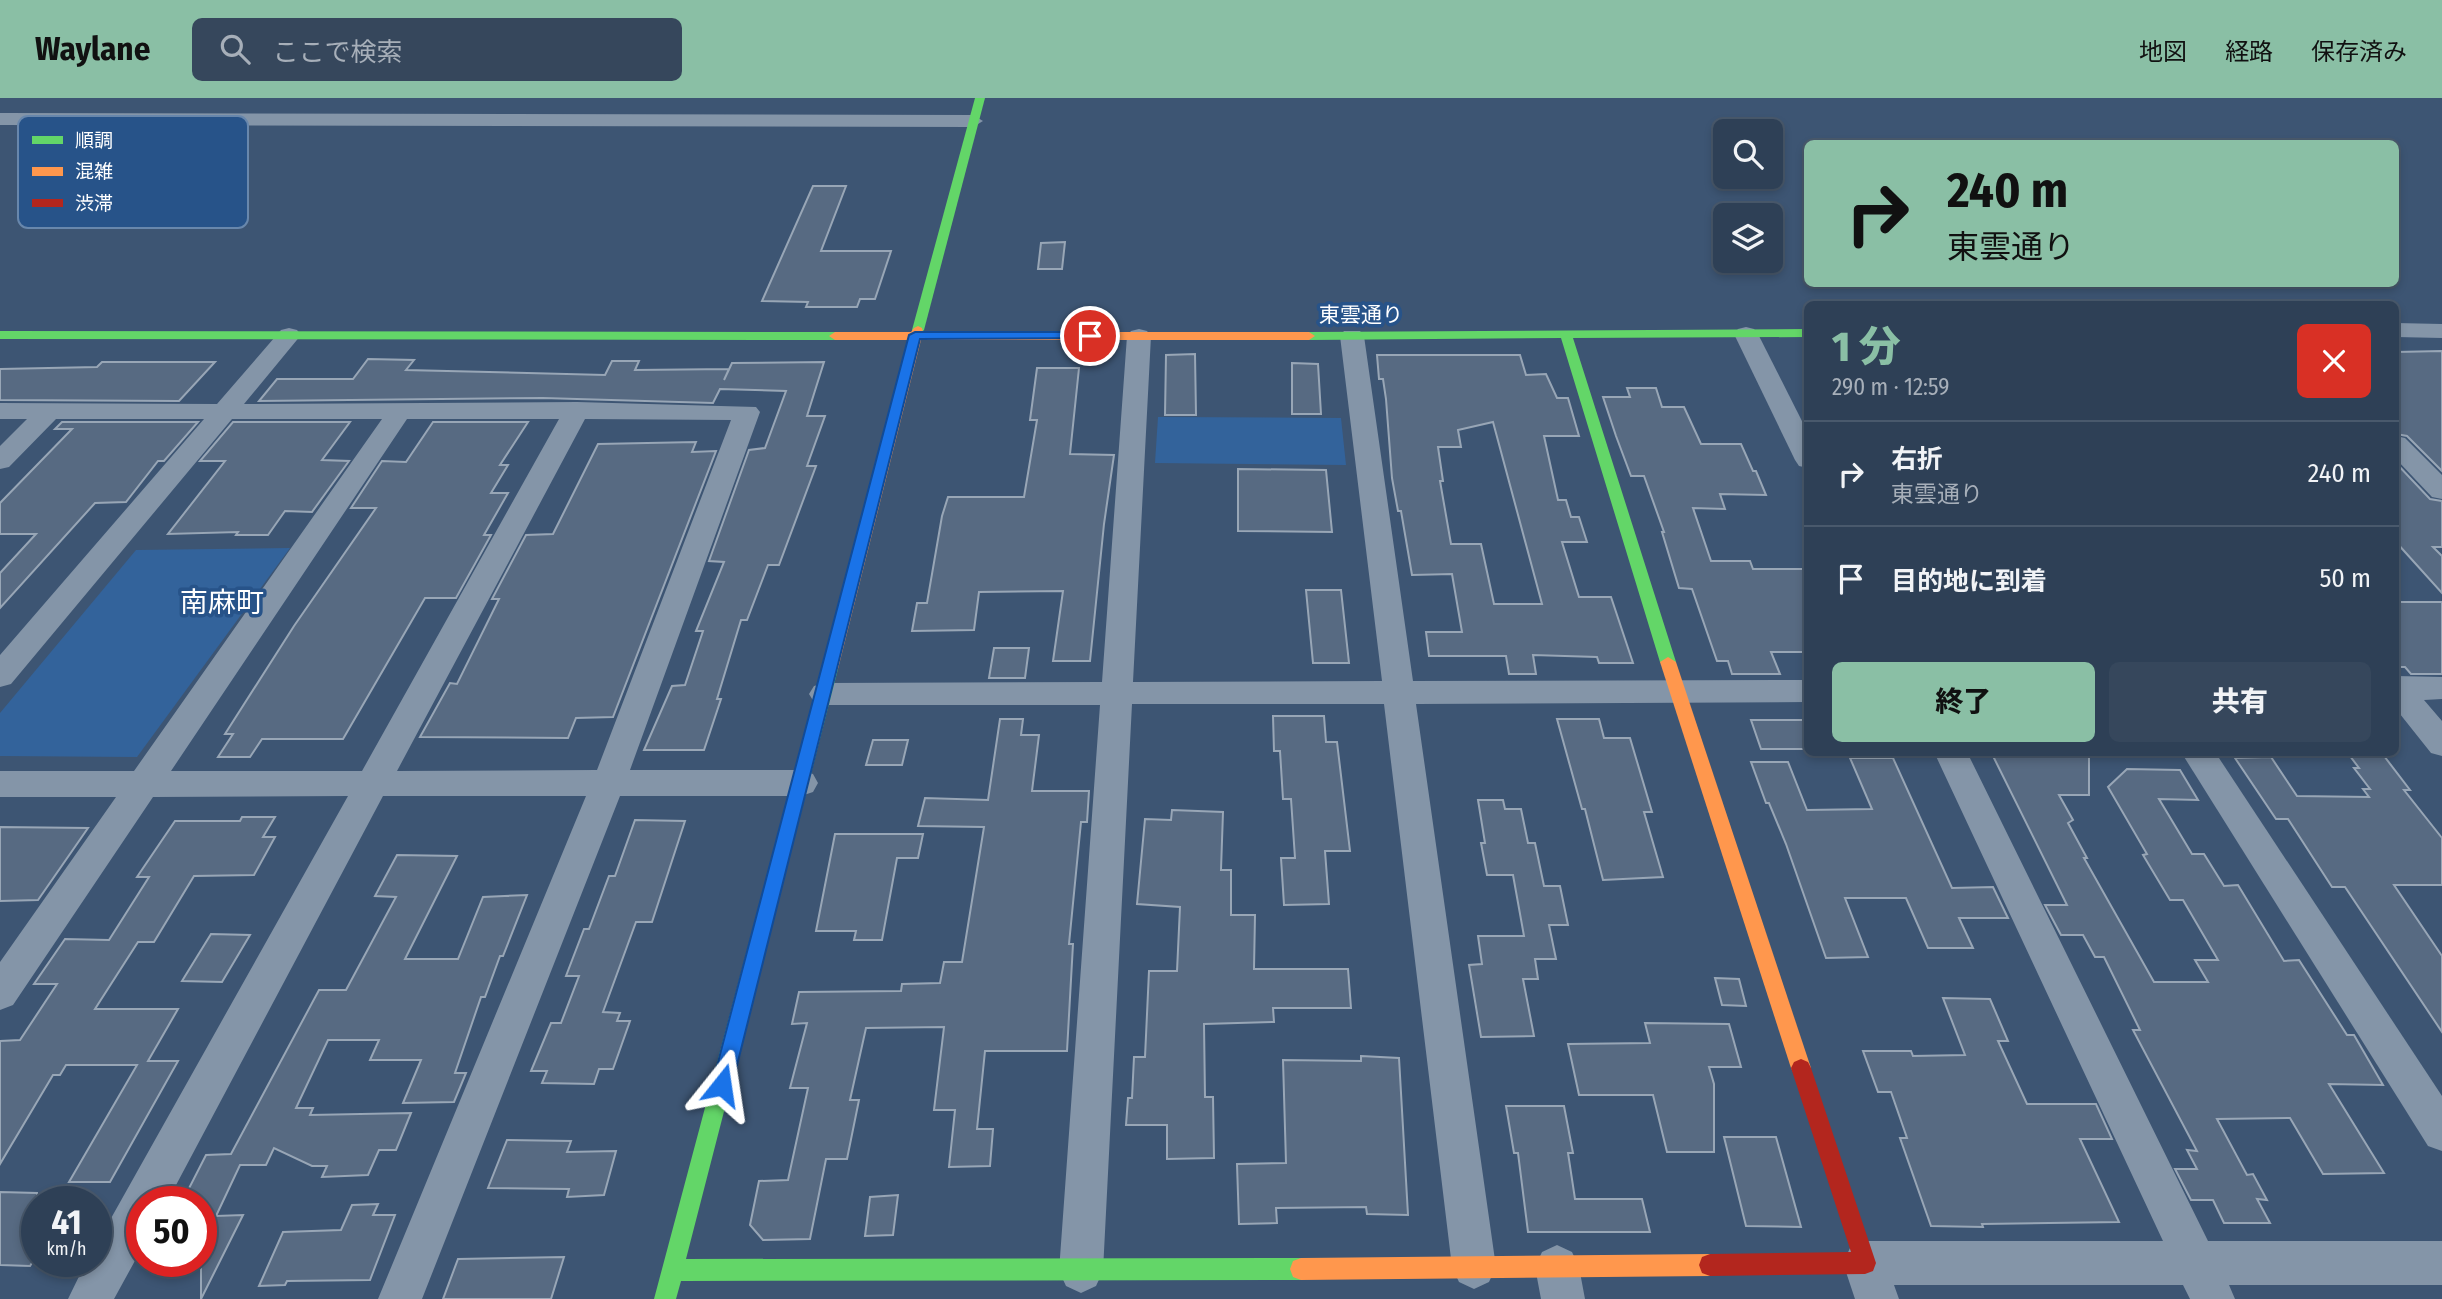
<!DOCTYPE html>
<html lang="ja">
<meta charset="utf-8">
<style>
body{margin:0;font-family:"Fira Sans Condensed","Noto Sans JP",sans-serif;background:#36475c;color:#f1f3f6;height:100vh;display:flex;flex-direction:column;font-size:26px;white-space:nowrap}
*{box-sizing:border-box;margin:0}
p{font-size:23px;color:#a7afb9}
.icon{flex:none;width:38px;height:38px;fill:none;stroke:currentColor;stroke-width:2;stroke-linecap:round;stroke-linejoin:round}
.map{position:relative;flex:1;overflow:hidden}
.panel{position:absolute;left:1804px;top:203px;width:595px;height:455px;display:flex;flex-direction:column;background:#2e4056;border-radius:10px;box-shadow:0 4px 10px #0003,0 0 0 2px #49596c}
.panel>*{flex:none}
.guide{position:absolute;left:1804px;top:42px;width:595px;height:147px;border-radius:10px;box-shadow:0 4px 10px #0003,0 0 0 2px #49596c;background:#8abfa5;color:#111;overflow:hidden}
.fabs{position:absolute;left:1713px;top:21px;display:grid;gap:14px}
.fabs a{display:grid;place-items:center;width:70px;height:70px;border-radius:10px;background:#2e4056;box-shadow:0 4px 10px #0003,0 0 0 2px #49596c;font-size:35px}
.speed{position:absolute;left:21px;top:1088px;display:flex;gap:14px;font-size:35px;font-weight:700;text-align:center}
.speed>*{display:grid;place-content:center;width:91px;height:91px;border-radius:50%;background:#2e4056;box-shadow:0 4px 10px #0003,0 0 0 2px #49596c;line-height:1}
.speed small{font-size:18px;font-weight:400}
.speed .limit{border:10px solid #d22;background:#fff;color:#111}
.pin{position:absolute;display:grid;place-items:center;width:60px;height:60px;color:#fff;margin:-30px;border:4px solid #fff;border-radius:50%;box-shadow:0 2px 7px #0007}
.me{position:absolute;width:77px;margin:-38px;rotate:15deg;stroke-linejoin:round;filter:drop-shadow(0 0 5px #0008)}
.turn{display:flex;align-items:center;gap:24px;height:147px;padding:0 28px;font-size:32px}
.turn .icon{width:91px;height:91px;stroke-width:2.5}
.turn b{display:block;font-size:49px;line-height:60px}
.round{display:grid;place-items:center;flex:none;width:74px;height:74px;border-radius:10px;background:#36475c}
.summary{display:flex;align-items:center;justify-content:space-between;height:119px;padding:0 28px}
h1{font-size:42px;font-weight:800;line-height:52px;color:#8abfa5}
.action{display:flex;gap:14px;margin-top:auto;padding:14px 28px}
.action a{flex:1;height:80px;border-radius:10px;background:#8abfa5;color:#111;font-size:28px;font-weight:800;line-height:80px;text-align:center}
.action a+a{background:#36475c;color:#f1f3f6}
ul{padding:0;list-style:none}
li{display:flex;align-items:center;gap:21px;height:105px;padding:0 28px;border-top:2px solid #49596c}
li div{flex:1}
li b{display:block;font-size:26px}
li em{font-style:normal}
header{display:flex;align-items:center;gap:42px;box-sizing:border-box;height:98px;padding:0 35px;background:#8abfa5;color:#111}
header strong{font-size:33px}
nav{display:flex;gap:38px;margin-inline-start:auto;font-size:24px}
.search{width:490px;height:63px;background:#36475c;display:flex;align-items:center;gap:18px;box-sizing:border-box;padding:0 24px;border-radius:10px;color:#a7afb9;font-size:26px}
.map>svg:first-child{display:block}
.green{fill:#33639b}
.building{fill:#576a82;stroke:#98a6b6;stroke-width:2;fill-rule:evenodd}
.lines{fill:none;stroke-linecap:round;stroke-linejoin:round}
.street{fill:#8495a8;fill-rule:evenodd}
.fast{fill:#63d668;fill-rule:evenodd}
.slow{fill:#ff974d;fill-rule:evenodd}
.jam{fill:#b3261e;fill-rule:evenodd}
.route{fill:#1a73e8;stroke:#114b97;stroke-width:2}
.labels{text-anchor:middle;stroke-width:7;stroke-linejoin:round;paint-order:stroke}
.far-street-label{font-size:21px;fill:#fff;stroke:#275389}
.quarter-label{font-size:28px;fill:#fff;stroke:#275389}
.key{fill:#275389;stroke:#6887ac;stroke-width:2}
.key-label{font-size:19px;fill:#fff}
</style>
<header>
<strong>Waylane</strong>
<div class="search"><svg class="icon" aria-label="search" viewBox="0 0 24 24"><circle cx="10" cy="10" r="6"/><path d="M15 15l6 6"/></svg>ここで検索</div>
<nav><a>地図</a><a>経路</a><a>保存済み</a></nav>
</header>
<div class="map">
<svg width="2442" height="1201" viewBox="0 0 2442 1201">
<rect width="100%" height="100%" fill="#3d5573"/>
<g class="green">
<polygon points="1158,319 1341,320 1346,367 1155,365"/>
<polygon points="290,450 137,659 0,658 0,615 136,452"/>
</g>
<g class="building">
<polygon points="813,88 846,88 821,153 891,153 875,201 860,201 857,209 806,209 808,204 762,203"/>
<polygon points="1065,144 1062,171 1038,171 1041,145"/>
<polygon points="2442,253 2442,373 2407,338 2396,336 2396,254"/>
<polygon points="1195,256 1196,317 1165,317 1166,257"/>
<path d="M 1377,257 L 1520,257 L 1526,277 L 1546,276 L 1557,300 L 1568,300 L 1579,338 L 1544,338 L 1558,402 L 1566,402 L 1571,419 L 1579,419 L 1587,444 L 1562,444 L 1579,499 L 1611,499 L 1633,565 L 1599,565 L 1597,559 L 1533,557 L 1536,576 L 1509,576 L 1506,558 L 1429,558 L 1426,534 L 1462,534 L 1452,476 L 1412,477 L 1401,413 L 1398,413 L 1392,380 L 1386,301 L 1383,281 L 1379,281 ZM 1493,324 L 1542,506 L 1494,506 L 1481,446 L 1451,446 L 1440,383 L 1443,383 L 1438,349 L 1461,349 L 1458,332 Z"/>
<polygon points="368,261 414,262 406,272 605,277 612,263 639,263 635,272 729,271 724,282 732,265 824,264 807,318 825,318 807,368 816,368 779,467 768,467 747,522 741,522 717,601 721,601 704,652 644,652 672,588 685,587 703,533 696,533 724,464 709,463 749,352 765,350 786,293 720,291 713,305 543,300 259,303 277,281 353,281"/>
<polygon points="102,264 215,264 179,303 0,302 0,271 97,269"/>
<polygon points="1292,265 1318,266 1321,316 1292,316"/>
<polygon points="1037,270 1079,270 1070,356 1114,357 1104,426 1090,563 1053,563 1063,493 979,494 974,532 912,533 917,505 927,505 942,418 948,399 1024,399 1037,322 1030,322"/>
<polygon points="1627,290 1656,290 1662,309 1684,309 1701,346 1741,346 1753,373 1756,373 1766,397 1720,396 1725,411 1693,410 1711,463 1750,463 1753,471 1808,471 1808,554 1771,554 1780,576 1732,576 1728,563 1717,563 1692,491 1679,490 1662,434 1664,434 1644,378 1631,378 1616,338 1603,299 1630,299"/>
<polygon points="62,324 198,324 164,363 158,363 126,404 95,405 0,510 0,475 36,436 0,436 0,405 72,331 55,331"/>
<polygon points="233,324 350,324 322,362 349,363 312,414 285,413 268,437 236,437 238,434 168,436 225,363 200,363"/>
<polygon points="433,324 528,324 500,367 508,367 491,395 508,395 484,437 491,437 456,500 425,500 343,641 262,641 250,659 218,659 233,636 225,636 294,528 376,410 351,410 382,363 406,364"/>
<polygon points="696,344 692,354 716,353 613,619 576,620 568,640 420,639 450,585 457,586 499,501 492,501 526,437 553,436 598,346"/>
<polygon points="2396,365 2430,401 2442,403 2442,449 2433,449 2442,458 2442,495 2396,444"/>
<polygon points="1238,371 1326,372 1332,434 1238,433"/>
<polygon points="1306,492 1341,492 1349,565 1313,565"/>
<polygon points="2396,504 2442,504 2442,576 2411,576 2405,569 2396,569"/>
<polygon points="994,550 1029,550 1025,580 989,580"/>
<polygon points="1273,618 1324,618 1326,644 1337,644 1350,753 1325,753 1329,806 1284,807 1281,760 1295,760 1291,701 1283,701 1280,653 1274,653"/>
<polygon points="1000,621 1023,621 1021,637 1039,637 1032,693 1089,693 1087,724 1081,724 1069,846 1073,846 1067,953 985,953 977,1031 993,1031 990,1068 949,1069 955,1012 934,1012 944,929 866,930 850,1002 859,1002 847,1061 826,1061 810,1141 763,1142 750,1127 759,1083 788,1082 808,990 790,990 807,925 792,926 799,894 901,893 902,886 940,885 944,864 962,864 984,729 918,728 925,700 988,702"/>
<polygon points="1557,621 1599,621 1604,640 1630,640 1652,714 1644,714 1663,779 1603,782 1585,711 1582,711"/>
<polygon points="1751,622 1808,622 1808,651 1761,651"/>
<polygon points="873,642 908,642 902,667 866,667"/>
<polygon points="1991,654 2089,654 2089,697 2059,697 2073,722 2068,725 2087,760 2084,760 2154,884 2208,884 2195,862 2218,862 2183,802 2170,802 2143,757 2147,756 2108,689 2127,671 2180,672 2198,702 2159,701 2192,756 2204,756 2224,788 2238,787 2284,863 2299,862 2347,937 2354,937 2383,987 2329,986 2384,1075 2323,1076 2290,1020 2217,1021 2247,1077 2253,1076 2267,1102 2257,1101 2270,1125 2224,1125 2213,1102 2191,1102 2175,1071 2197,1071 2187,1052 2197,1053 2133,932 2140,932 2104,859 2095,859 2083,837 2061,837 2045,807 2067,807"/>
<polygon points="2347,654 2381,654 2410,692 2404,692 2442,740 2442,787 2394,787 2442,858 2442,934 2345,789 2332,789 2288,721 2276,721 2235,660 2271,659 2297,698 2369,699 2363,691 2370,691 2354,670 2359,670"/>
<polygon points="1850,660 1893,660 1952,790 1993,789 2008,820 1959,820 1973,850 1928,850 1906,800 1845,800 1868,859 1826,860 1786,746 1769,705 1766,705 1751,664 1788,664 1807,712 1872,711"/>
<polygon points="1478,702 1503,702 1505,711 1521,711 1528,745 1535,745 1544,788 1560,788 1568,827 1549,827 1556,861 1535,861 1538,881 1523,881 1534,938 1481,939 1469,867 1482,866 1478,838 1524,838 1513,777 1487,777 1481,745 1485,745"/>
<polygon points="1172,712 1223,714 1221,772 1231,772 1231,817 1255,817 1254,871 1348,871 1351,910 1273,910 1274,924 1204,926 1205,999 1213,999 1214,1060 1167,1061 1167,1027 1126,1027 1128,1000 1132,1000 1134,959 1145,959 1149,873 1177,873 1180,809 1137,806 1145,721 1171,722"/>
<polygon points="242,719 275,719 263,739 275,739 254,777 194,778 154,844 138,844 95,911 178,911 148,963 178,963 110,1084 69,1084 137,967 66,967 60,977 53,977 0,1066 0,943 20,942 57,886 34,886 65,841 109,842 149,779 137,779 175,723 240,723"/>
<polygon points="635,722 685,723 652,824 636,824 603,914 620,915 617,923 630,923 613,971 599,971 594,986 542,985 547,973 531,973 551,925 561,925 579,878 566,878 584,831 589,831 609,778 615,778"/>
<polygon points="0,729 88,730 38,802 0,803"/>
<polygon points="835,736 923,736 918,760 897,760 882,842 854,842 856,833 816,833"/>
<polygon points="397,757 457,758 405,861 458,861 483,799 527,797 503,858 500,858 485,899 481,899 455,975 466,975 454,1004 403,1005 421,962 370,962 379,942 328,942 296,1010 313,1010 310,1017 411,1015 396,1052 379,1052 368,1077 322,1079 327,1068 312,1068 274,1050 266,1067 240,1067 216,1118 243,1117 201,1201 201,1104 182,1104 206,1057 231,1056 319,892 346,892 396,799 375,798"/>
<polygon points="211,836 250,837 222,884 182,883"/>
<polygon points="1715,880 1739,881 1746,908 1722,907"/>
<polygon points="1943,900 1990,901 2008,943 1998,943 2027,1006 2096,1006 2112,1041 2080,1041 2119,1124 1982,1126 1983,1129 1931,1128 1900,1040 1907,1040 1891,994 1878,994 1863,953 1911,953 1913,958 1965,957"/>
<polygon points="1645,925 1729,926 1741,969 1709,969 1714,986 1714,1054 1667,1054 1653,997 1579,997 1568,946 1650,945"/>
<polygon points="1361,958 1399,960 1408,1117 1367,1116 1366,1109 1276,1110 1277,1125 1239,1126 1237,1066 1286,1065 1283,962 1361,963"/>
<polygon points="1506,1008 1564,1008 1573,1055 1568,1055 1575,1101 1642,1101 1650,1134 1528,1134 1518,1055 1514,1055"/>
<polygon points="1724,1039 1776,1039 1801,1129 1746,1128"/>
<polygon points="507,1042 571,1043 567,1054 616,1053 604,1097 567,1099 569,1091 488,1090"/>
<polygon points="0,1094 37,1095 37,1157 30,1168 0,1167"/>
<polygon points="898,1097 893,1137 865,1138 870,1099"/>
<polygon points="378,1106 373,1117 395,1117 370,1182 287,1183 285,1187 259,1188 283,1134 341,1132 352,1107"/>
<polygon points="564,1159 551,1201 443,1201 458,1161"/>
</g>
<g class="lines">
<g class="street">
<polygon points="0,15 973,17 983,23 973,29 0,27"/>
<polygon points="2396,225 2442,226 2442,240 2396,239"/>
<polygon points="1746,229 1754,231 1758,236 1808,335 1808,370 1799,368 1795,362 1734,236 1738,231"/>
<path d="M 289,230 L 297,232 L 301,237 L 244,306 L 577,304 L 756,309 L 760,314 L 630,672 L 801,672 L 813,676 L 818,685 L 813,694 L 801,698 L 620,698 L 422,1201 L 378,1201 L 586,698 L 383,698 L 167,1104 L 142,1104 L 142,1150 L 114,1201 L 68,1201 L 86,1164 L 96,1164 L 96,1147 L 348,698 L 153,699 L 13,907 L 0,912 L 0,864 L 116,699 L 0,699 L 0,673 L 134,673 L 382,321 L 232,321 L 11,586 L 0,589 L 0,557 L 204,321 L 56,321 L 9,369 L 0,371 L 0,348 L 27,321 L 0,321 L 0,305 L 217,306 L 281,232 ZM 407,321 L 559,321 L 362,673 L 171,673 ZM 585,321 L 731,322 L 597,672 L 397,673 Z"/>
<polygon points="1139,231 1147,233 1151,238 1133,584 1382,583 1340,238 1344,233 1360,233 1364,238 1413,583 1808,582 1808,604 1416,606 1496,1169 1489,1184 1474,1191 1459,1184 1452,1169 1384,606 1132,606 1103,1173 1096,1188 1081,1195 1066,1188 1059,1173 1100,607 825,607 814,604 809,596 814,588 825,585 1102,584 1127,238 1131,233"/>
<polygon points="2396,338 2405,340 2442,377 2442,401 2432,399 2396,361"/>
<polygon points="2396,578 2442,579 2442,601 2424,602 2442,623 2442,658 2431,655 2396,611"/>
<polygon points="1934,654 1967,654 2208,1143 2442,1143 2442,1187 2229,1187 2235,1201 2190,1201 2183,1187 1894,1187 1899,1201 1855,1201 1843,1165 1850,1150 1865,1143 2163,1143"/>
<polygon points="2181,654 2215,654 2442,998 2442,1053 2428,1048"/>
<polygon points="1557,1147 1572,1154 1579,1169 1585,1201 1541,1201 1535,1169 1542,1154"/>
</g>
<g class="fast">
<polygon points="975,0 985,0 924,232 922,234 914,234 912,232"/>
<polygon points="1808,231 1808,239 1573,240 1676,564 1668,569 1660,564 1561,240 1309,242 1303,238 1309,234"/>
<polygon points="0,233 835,234 841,238 835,242 0,241"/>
<polygon points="830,565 838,571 686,1161 1301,1160 1309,1163 1312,1171 1309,1179 1301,1182 681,1183 676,1201 654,1201 822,571"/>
</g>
<g class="slow">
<polygon points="918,228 922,230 923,234 1309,234 1315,238 1309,242 921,242 838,571 830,577 822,571 910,242 835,242 829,238 835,234 911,234 914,230"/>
<polygon points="1668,559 1676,564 1811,970 1808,976 1801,979 1794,976 1791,970 1660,564"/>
<polygon points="1710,1156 1718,1159 1721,1167 1718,1175 1710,1178 1301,1182 1293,1179 1290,1171 1293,1163 1301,1160"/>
</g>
<polygon class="jam" points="1801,961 1808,964 1811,970 1876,1165 1873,1173 1865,1176 1710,1178 1702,1175 1699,1167 1702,1159 1710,1156 1851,1154 1791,970 1794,964"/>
</g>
<polygon class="route" points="1090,234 1094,235 1094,240 920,241 732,987 729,994 722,996 715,994 712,987 909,237 915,234"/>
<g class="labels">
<g class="far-street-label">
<text x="1361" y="224">東雲通り</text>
</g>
<g class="quarter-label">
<text x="222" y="514">南麻町</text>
</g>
</g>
<rect x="18" y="18" width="230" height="112" rx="10" class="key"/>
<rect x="32" y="38" width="31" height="8" fill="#63d668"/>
<rect x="32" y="69" width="31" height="9" fill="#ff974d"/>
<rect x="32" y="101" width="31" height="8" fill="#b3261e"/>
<g class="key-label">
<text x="75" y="49">順調</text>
<text x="75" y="80">混雑</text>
<text x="75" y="112">渋滞</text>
</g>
</svg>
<div class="fabs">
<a><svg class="icon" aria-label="search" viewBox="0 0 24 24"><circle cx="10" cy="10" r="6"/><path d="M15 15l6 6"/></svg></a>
<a><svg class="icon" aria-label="layers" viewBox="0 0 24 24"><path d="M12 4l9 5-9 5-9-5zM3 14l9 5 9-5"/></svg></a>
</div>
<div class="speed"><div>41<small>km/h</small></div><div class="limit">50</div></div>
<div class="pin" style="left:1090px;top:238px;background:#d93025"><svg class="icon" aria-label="arrive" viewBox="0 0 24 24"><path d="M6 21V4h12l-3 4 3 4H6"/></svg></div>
<svg class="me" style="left:722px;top:987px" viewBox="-20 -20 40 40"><path d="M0-17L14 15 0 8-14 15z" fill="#1a73e8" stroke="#fff" stroke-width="4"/></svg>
<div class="guide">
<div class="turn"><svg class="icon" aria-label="right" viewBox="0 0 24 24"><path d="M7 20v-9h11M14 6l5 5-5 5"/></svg><div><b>240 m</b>東雲通り</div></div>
</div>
<section class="panel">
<div class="summary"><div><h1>1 分</h1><p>290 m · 12:59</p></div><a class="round" style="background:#d93025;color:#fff"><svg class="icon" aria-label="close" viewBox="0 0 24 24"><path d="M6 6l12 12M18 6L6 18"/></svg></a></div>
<ul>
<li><svg class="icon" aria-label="right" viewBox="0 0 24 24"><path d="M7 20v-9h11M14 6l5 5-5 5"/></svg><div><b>右折</b><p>東雲通り</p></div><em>240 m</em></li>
<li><svg class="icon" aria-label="arrive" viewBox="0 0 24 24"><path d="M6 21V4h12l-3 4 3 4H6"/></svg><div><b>目的地に到着</b></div><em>50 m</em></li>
</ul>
<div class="action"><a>終了</a><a>共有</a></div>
</section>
</div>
